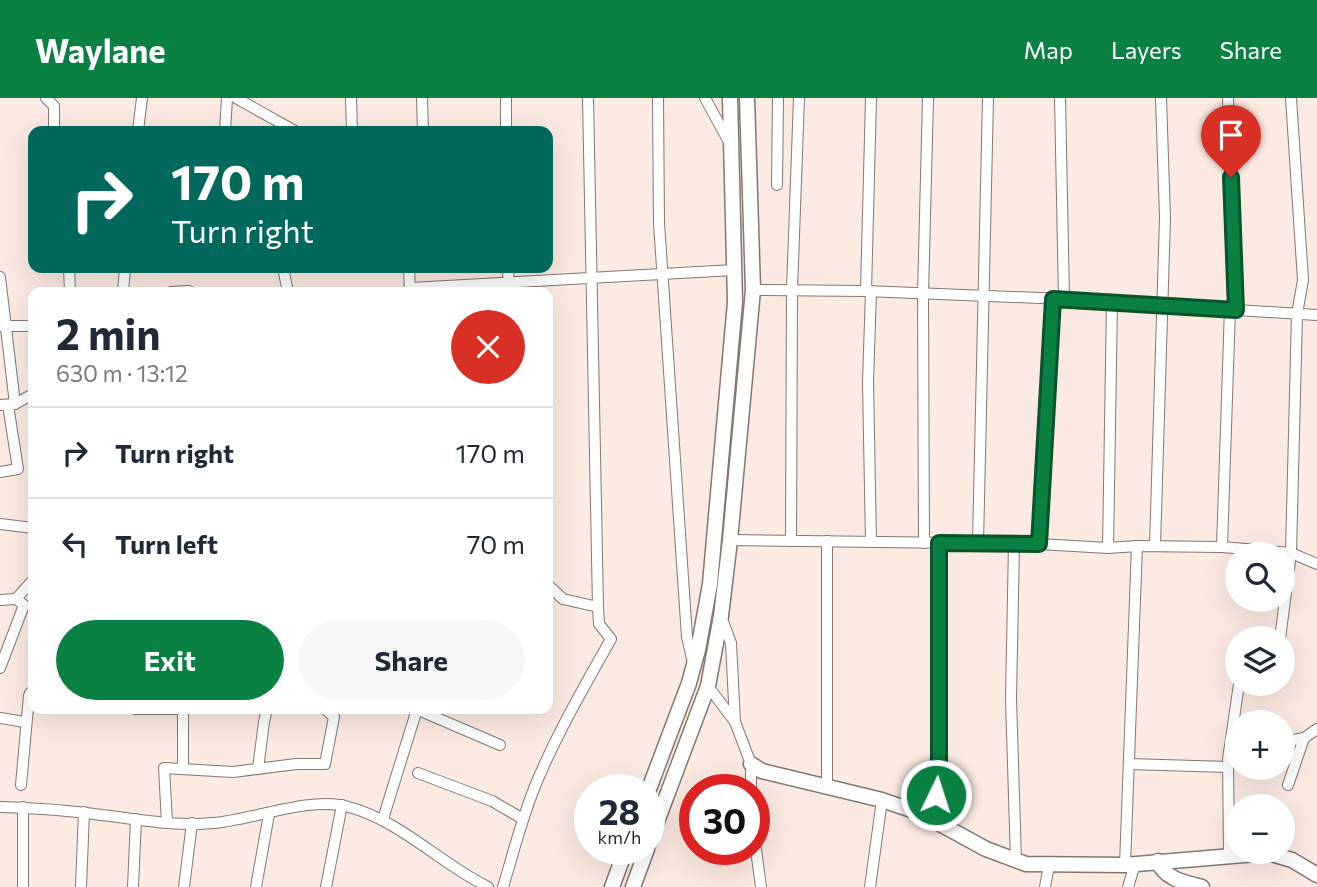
<!DOCTYPE html>
<meta charset="utf-8">
<style>
body{margin:0;font-family:Commissioner,sans-serif;background:#f6f6f7;color:#1f2937;height:100vh;display:flex;flex-direction:column;font-size:26px;white-space:nowrap}
*{box-sizing:border-box;margin:0}
p{font-size:23px;color:#747a83}
.icon{flex:none;width:38px;height:38px;fill:none;stroke:currentColor;stroke-width:2;stroke-linecap:round;stroke-linejoin:round}
.map{position:relative;flex:1;overflow:hidden}
.side{position:absolute;left:28px;top:189px;width:525px;height:427px;display:flex;flex-direction:column;background:#fff;border-radius:14px;box-shadow:0 7px 28px #0002}
.side>*{flex:none}
.hud{position:absolute;left:28px;top:28px;width:525px;height:147px;border-radius:14px;box-shadow:0 7px 28px #0002;background:#00695c;color:#fff;overflow:hidden}
.tools{position:absolute;left:1225px;top:444px;display:grid;gap:14px}
.tools a{display:grid;place-items:center;width:70px;height:70px;border-radius:50%;background:#fff;box-shadow:0 7px 28px #0002;font-size:35px}
.speed{position:absolute;left:574px;top:676px;display:flex;gap:14px;font-size:35px;font-weight:700;text-align:center}
.speed>*{display:grid;place-content:center;width:91px;height:91px;border-radius:50%;background:#fff;box-shadow:0 7px 28px #0002;line-height:1}
.speed small{font-size:18px;font-weight:400}
.speed .limit{border:10px solid #d22;background:#fff;color:#111}
.pin{position:absolute;display:grid;place-items:center;width:60px;height:60px;color:#fff;margin:-72px -30px;border-radius:50% 50% 50% 0;rotate:-45deg;box-shadow:0 0 7px #0007}
.pin .icon{rotate:45deg}
.me{position:absolute;width:77px;margin:-38px;rotate:4deg;stroke-linejoin:round;filter:drop-shadow(0 0 5px #0008)}
.turn{display:flex;align-items:center;gap:24px;height:147px;padding:0 28px;font-size:32px}
.turn .icon{width:91px;height:91px;stroke-width:2.5}
.turn b{display:block;font-size:49px;line-height:60px}
.round{display:grid;place-items:center;flex:none;width:74px;height:74px;border-radius:37px;background:#f6f6f7}
.headline{display:flex;align-items:center;justify-content:space-between;height:119px;padding:0 28px}
h1{font-size:42px;font-weight:700;line-height:52px}
.cta{display:flex;gap:14px;margin-top:auto;padding:14px 28px}
.cta a{flex:1;height:80px;border-radius:42px;background:#0b8043;color:#fff;font-size:28px;font-weight:700;line-height:80px;text-align:center}
.cta a+a{background:#f6f6f7;color:#1f2937}
ul{padding:0;list-style:none}
li{display:flex;align-items:center;gap:21px;height:91px;padding:0 28px;border-top:2px solid #e0e1e3}
li div{flex:1}
li b{display:block;font-size:26px}
li em{font-style:normal}
header{display:flex;align-items:center;gap:42px;box-sizing:border-box;height:98px;padding:0 35px;background:#0b8043;color:#fff}
header strong{font-size:33px}
nav{display:flex;gap:38px;margin-inline-start:auto;font-size:24px}
.map>svg:first-child{display:block}
.lines{fill:none;stroke-linecap:round;stroke-linejoin:round}
.street-casing{stroke:#85766e;stroke-width:12}
.secondary-casing{stroke:#85766e;stroke-width:17}
.street{stroke:#fff;stroke-width:10}
.secondary{stroke:#fff;stroke-width:14}
.route-casing{stroke:#07532c;stroke-width:18}
.route{stroke:#0b8043;stroke-width:12}
</style>
<header>
<strong>Waylane</strong>
<nav><a>Map</a><a>Layers</a><a>Share</a></nav>
</header>
<div class="map">
<svg width="1317" height="789" viewBox="0 0 1317 789">
<rect width="100%" height="100%" fill="#fbeae1"/>
<g class="lines">
<g class="street-casing">
<g id="street">
<polyline points="46,0 54,8 54,33"/>
<polyline points="236,0 295,33"/>
<polyline points="351,0 352,33"/>
<polyline points="422,0 423,33"/>
<polyline points="506,0 506,33"/>
<polyline points="658,0 659,125 687,539 693,565"/>
<polyline points="705,0 729,44"/>
<polyline points="1060,0 1064,201"/>
<polyline points="1228,0 1236,212"/>
<polyline points="138,33 142,0"/>
<polyline points="225,33 227,0"/>
<polyline points="777,87 778,0"/>
<polyline points="69,170 70,194"/>
<polyline points="283,170 288,194"/>
<polyline points="409,170 410,194"/>
<polyline points="508,170 509,194"/>
<polyline points="0,179 15,306"/>
<polyline points="410,190 734,172"/>
<polyline points="753,192 866,193 1064,201 1317,217"/>
<polyline points="866,193 871,0"/>
<polyline points="871,193 868,284 871,444"/>
<polyline points="123,194 125,170"/>
<polyline points="171,194 189,193"/>
<polyline points="0,228 33,228"/>
<polyline points="0,307 15,306 33,296"/>
<polyline points="0,374 18,371 8,307"/>
<polyline points="0,426 33,430"/>
<polyline points="730,442 1039,446 1108,450 1137,448 1222,449 1291,455 1317,466"/>
<polyline points="791,443 792,192 799,0"/>
<polyline points="924,445 923,197 928,0"/>
<polyline points="978,445 988,0"/>
<polyline points="1014,446 1011,601 1016,763"/>
<polyline points="1039,446 1053,201"/>
<polyline points="1155,448 1165,120 1161,0"/>
<polyline points="1222,449 1230,210"/>
<polyline points="1108,450 1112,203"/>
<polyline points="548,487 563,501 598,509"/>
<polyline points="0,502 16,501 33,482"/>
<polyline points="722,521 731,545 735,624 751,666 751,691"/>
<polyline points="1280,541 1291,455 1297,216 1303,182 1291,0"/>
<polyline points="0,570 24,507 16,501"/>
<polyline points="708,588 735,624"/>
<polyline points="135,611 183,611"/>
<polyline points="416,611 500,647"/>
<polyline points="0,620 25,624"/>
<polyline points="1283,644 1304,640 1317,631"/>
<polyline points="1129,666 1228,669"/>
<polyline points="183,670 183,611"/>
<polyline points="258,671 264,624 267,611"/>
<polyline points="418,675 492,703 523,721"/>
<polyline points="21,687 29,598 30,595 33,595"/>
<polyline points="1288,687 1304,640"/>
<polyline points="827,690 827,443"/>
<path d="M 0,709 C 34,710 67,712 101,717 C 138,721 176,729 213,725 C 252,722 308,699 345,708 C 399,721 439,765 488,789"/>
<polyline points="383,721 417,611"/>
<polyline points="934,721 939,673 939,445"/>
<polyline points="167,725 164,670 233,674 296,666 325,666 334,619 325,611"/>
<polyline points="754,737 761,789"/>
<polyline points="1229,757 1228,661 1239,586"/>
<polyline points="1125,767 1137,448"/>
<polyline points="23,789 23,709"/>
<polyline points="81,789 84,714"/>
<polyline points="133,789 136,721"/>
<polyline points="184,789 192,725"/>
<polyline points="256,789 269,716"/>
<polyline points="326,789 342,707"/>
<path d="M 503,789 C 514,753 523,715 538,681 C 559,632 585,587 611,541 L 599,526 L 598,509 L 588,0"/>
<polyline points="870,789 882,702"/>
<polyline points="1045,789 1049,767"/>
<polyline points="1128,789 1135,766"/>
</g>
</g>
<g class="secondary-casing">
<g id="secondary">
<polyline points="751,666 762,673 882,702 920,715 986,751 1026,766 1125,767 1268,755 1292,762 1317,777"/>
<polyline points="649,691 689,585 698,552 710,486 735,204 730,0"/>
<polyline points="649,745 708,588 721,518 730,442 753,192 747,0"/>
<path d="M 1158,763 C 1164,781 1186,785 1202,789"/>
<polyline points="612,789 626,751"/>
<polyline points="633,789 647,751"/>
</g>
</g>
<use href="#street" class="street"/>
<use href="#secondary" class="secondary"/>
</g>
<g class="lines">
<g class="route-casing">
<polyline id="route" points="936,697 939,673 939,445 1039,446 1053,201 1236,212 1231,79"/>
</g>
<use href="#route" class="route"/>
</g>
</svg>
<div class="tools">
<a><svg class="icon" aria-label="search" viewBox="0 0 24 24"><circle cx="10" cy="10" r="6"/><path d="M15 15l6 6"/></svg></a>
<a><svg class="icon" aria-label="layers" viewBox="0 0 24 24"><path d="M12 4l9 5-9 5-9-5zM3 14l9 5 9-5"/></svg></a>
<a>+</a>
<a>−</a>
</div>
<div class="speed"><div>28<small>km/h</small></div><div class="limit">30</div></div>
<div class="pin" style="left:1231px;top:79px;background:#d93025"><svg class="icon" aria-label="arrive" viewBox="0 0 24 24"><path d="M6 21V4h12l-3 4 3 4H6"/></svg></div>
<svg class="me" style="left:936px;top:697px" viewBox="-20 -20 40 40"><circle r="17" fill="#0b8043" stroke="#fff" stroke-width="3"/><path d="M0-11L8 9 0 5-8 9z" fill="#fff"/></svg>
<div class="hud">
<div class="turn"><svg class="icon" aria-label="right" viewBox="0 0 24 24"><path d="M7 20v-9h11M14 6l5 5-5 5"/></svg><div><b>170 m</b>Turn right</div></div>
</div>
<section class="side">
<div class="headline"><div><h1>2 min</h1><p>630 m · 13:12</p></div><a class="round" style="background:#d93025;color:#fff"><svg class="icon" aria-label="close" viewBox="0 0 24 24"><path d="M6 6l12 12M18 6L6 18"/></svg></a></div>
<ul>
<li><svg class="icon" aria-label="right" viewBox="0 0 24 24"><path d="M7 20v-9h11M14 6l5 5-5 5"/></svg><div><b>Turn right</b></div><em>170 m</em></li>
<li><svg class="icon" aria-label="left" viewBox="0 0 24 24"><path d="M17 20v-9H6M10 6l-5 5 5 5"/></svg><div><b>Turn left</b></div><em>70 m</em></li>
</ul>
<div class="cta"><a>Exit</a><a>Share</a></div>
</section>
</div>
